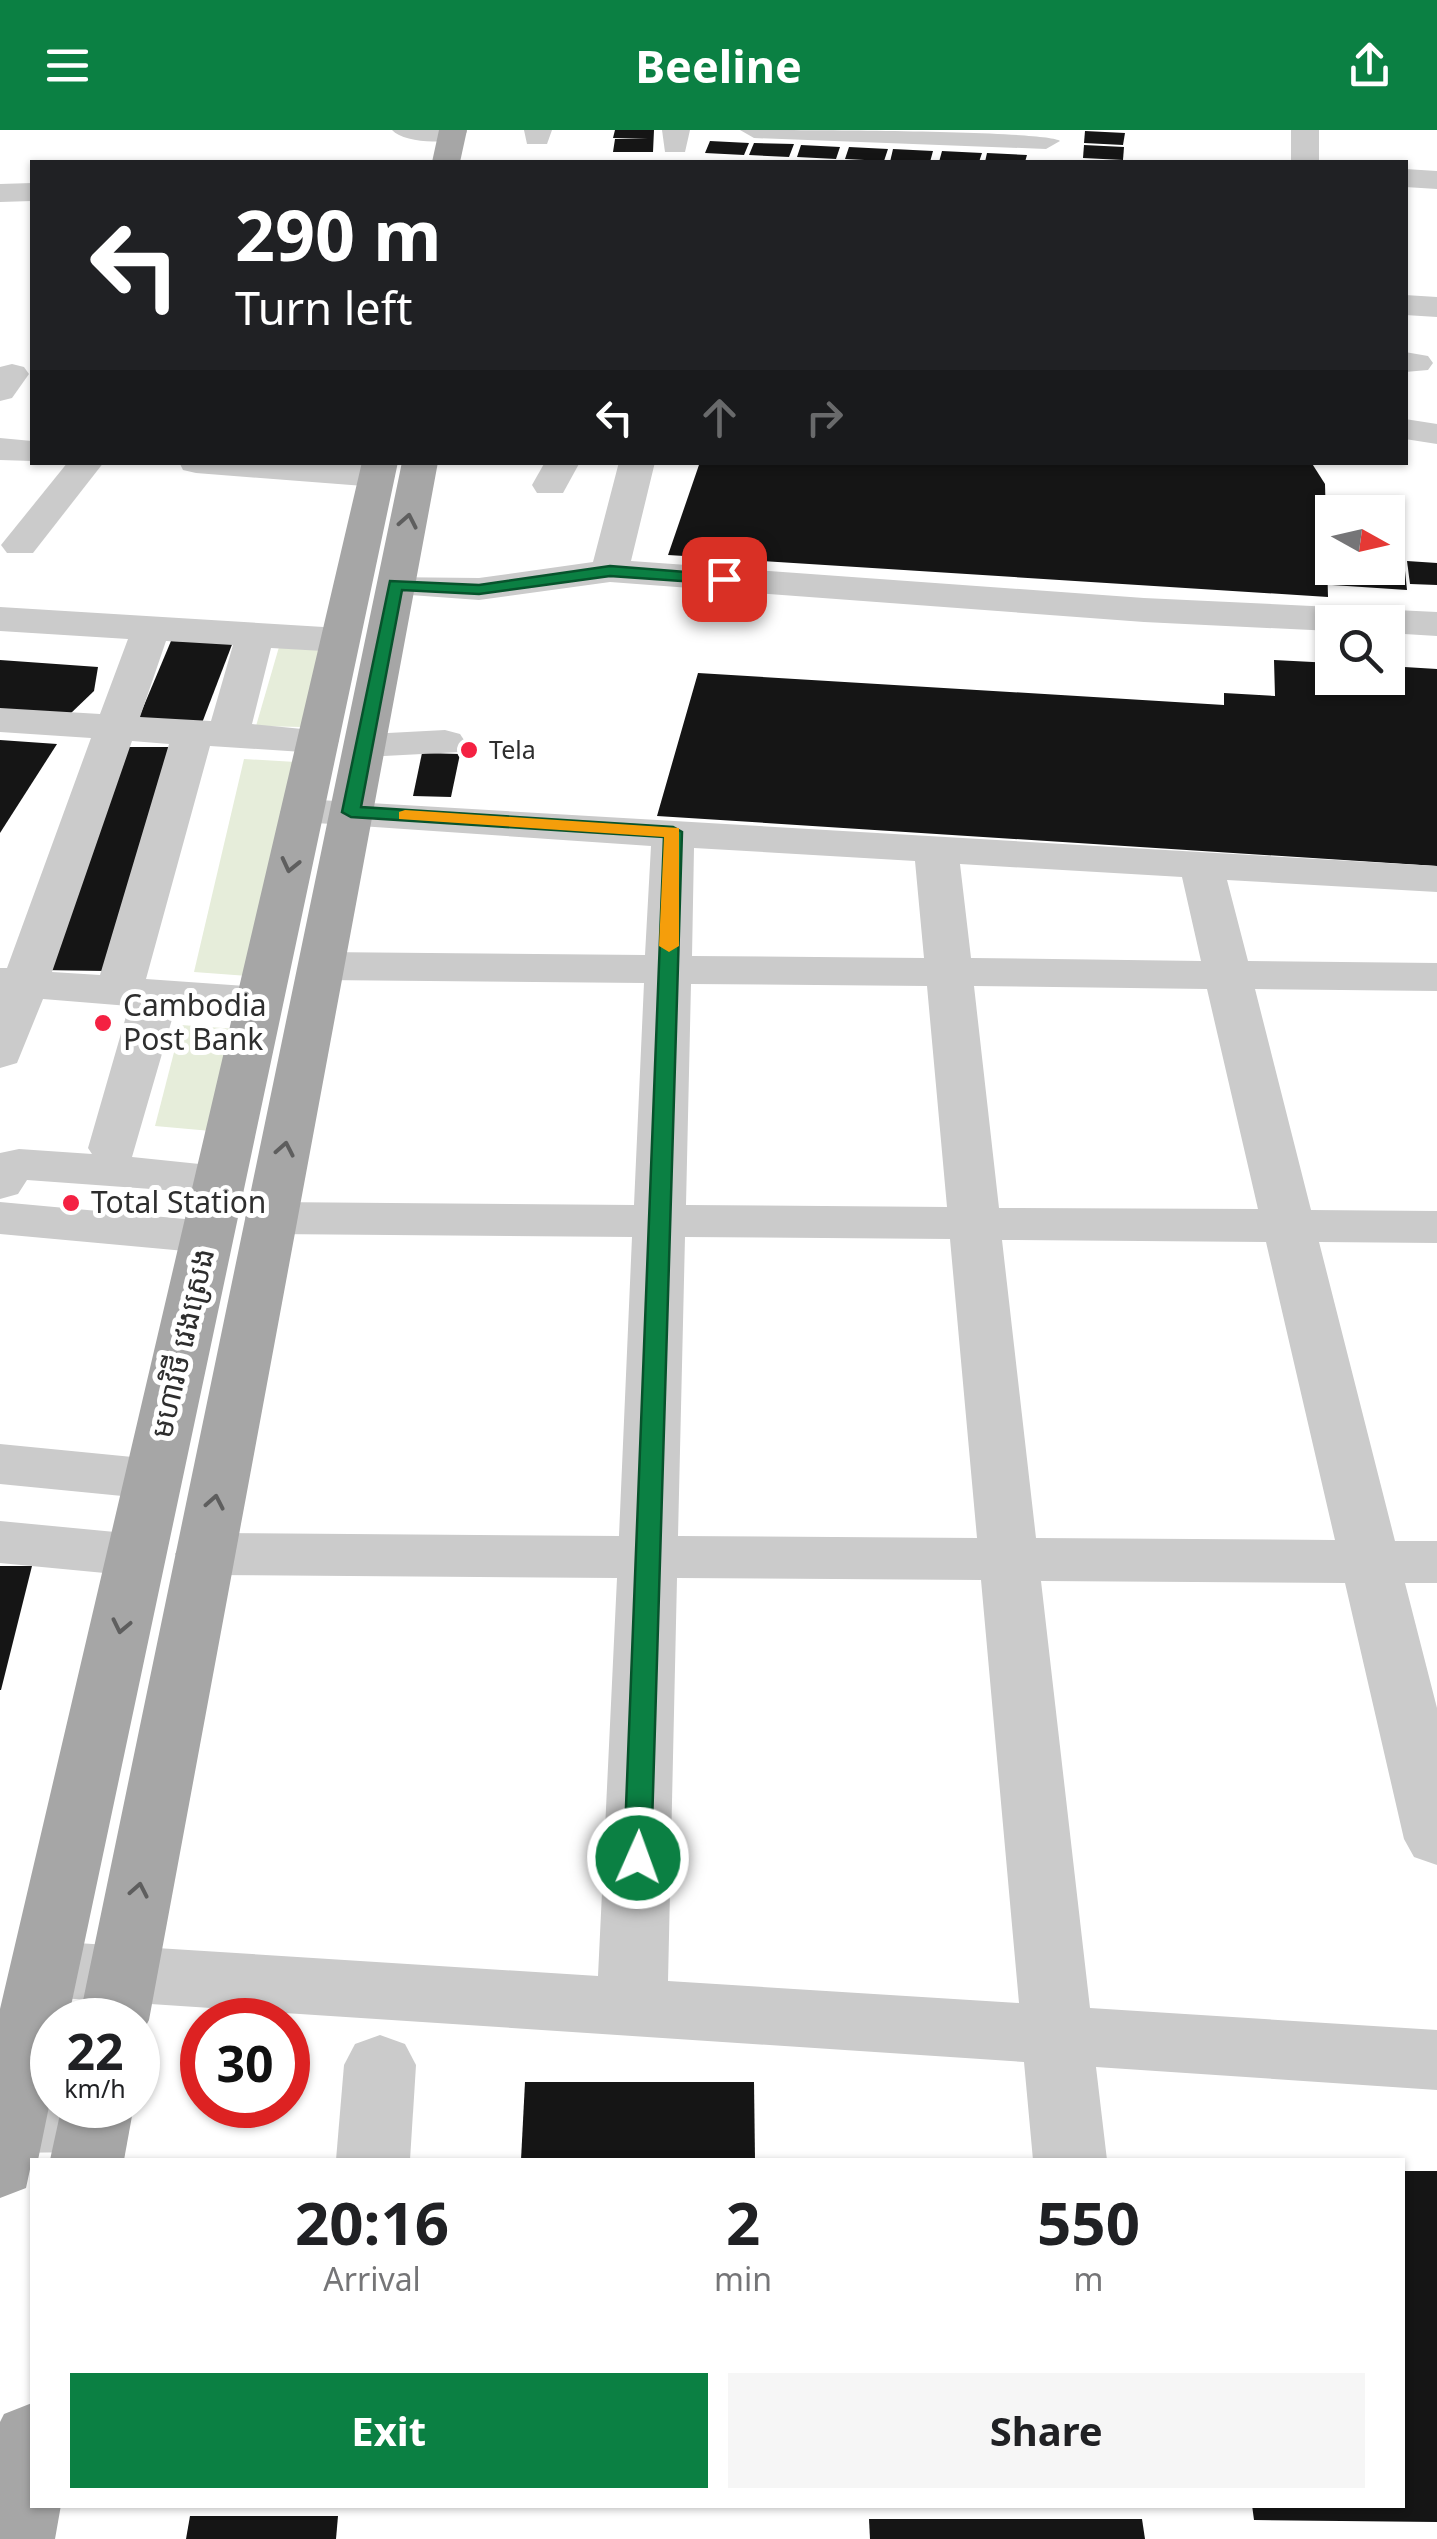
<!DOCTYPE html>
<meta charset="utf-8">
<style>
body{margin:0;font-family:"Noto Sans","Noto Sans Khmer",sans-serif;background:#f6f6f6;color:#202124;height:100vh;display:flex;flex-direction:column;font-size:38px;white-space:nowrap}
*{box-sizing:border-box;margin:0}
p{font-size:32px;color:#757577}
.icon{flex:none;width:55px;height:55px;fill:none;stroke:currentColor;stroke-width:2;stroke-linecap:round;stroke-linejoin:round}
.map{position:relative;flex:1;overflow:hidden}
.sheet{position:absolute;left:30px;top:2028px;width:1375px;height:350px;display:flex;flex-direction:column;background:#fff;border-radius:0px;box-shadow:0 2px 8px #0004}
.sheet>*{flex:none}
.top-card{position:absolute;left:30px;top:30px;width:1378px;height:305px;border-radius:0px;box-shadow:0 2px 8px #0004;background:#202124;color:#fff;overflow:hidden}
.needle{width:65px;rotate:98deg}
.controls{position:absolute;left:1315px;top:365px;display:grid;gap:20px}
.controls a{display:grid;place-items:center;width:90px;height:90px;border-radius:0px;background:#fff;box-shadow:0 2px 8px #0004;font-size:50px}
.speed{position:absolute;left:30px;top:1868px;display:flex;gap:20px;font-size:50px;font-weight:700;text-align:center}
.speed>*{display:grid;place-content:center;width:130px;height:130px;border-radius:50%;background:#fff;box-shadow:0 2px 8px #0004;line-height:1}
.speed small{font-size:25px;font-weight:400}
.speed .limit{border:15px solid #d22;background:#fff;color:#111}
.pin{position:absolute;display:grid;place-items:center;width:85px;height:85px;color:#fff;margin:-42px;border-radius:20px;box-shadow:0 5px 15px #0006}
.me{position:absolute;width:110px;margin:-55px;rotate:2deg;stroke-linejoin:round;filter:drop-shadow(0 0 8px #0008)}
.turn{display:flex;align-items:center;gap:35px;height:210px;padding:0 40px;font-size:45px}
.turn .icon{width:130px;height:130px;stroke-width:2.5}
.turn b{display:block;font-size:70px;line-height:85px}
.lanes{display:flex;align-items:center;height:95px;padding:0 40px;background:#0003;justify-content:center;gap:50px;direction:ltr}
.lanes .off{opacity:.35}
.eta{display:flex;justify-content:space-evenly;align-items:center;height:170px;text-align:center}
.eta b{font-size:60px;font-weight:700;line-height:70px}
.button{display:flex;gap:20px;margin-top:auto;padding:20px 40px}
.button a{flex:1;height:115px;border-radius:0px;background:#0b8043;color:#fff;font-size:40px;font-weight:700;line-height:115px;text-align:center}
.button a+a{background:#f6f6f6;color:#202124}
header{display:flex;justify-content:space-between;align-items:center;height:130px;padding:0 40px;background:#0b8043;color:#fff;font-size:45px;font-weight:700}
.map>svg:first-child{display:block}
.green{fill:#e6edda}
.building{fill:#151515}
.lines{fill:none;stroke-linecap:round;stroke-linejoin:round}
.minor{fill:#cbcbcb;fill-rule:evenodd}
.major{fill:#a6a6a6;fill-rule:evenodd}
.oneway{stroke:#5e5e5e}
.route{fill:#0b8043;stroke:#07532c;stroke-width:2.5}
.slow{fill:#f59e0b}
.poi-dot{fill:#f42142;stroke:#fff;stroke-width:4}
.labels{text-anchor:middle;stroke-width:10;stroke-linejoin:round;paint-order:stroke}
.far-poi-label{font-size:25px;fill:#2e2e2e;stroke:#fff;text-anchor:start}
.poi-label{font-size:30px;fill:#2e2e2e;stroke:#fff;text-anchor:start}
.street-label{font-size:30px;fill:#2e2e2e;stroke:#fff}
</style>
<header><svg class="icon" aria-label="menu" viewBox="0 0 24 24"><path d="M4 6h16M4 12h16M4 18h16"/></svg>Beeline<svg class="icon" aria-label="share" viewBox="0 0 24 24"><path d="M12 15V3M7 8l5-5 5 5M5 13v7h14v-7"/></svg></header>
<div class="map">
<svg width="1437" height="2409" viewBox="0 0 1437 2409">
<rect width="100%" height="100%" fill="#fff"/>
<g class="green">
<polygon points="279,517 322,519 302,597 256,596"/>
<polygon points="244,629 296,632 248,846 194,842"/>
<polygon points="181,895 237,899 211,1001 155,996"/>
</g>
<g class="building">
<polygon points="615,0 654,0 653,22 613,22 615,9 648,9 613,8"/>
<polygon points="1085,1 1125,3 1123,15 1084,13"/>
<polygon points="710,11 749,13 744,25 705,23"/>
<polygon points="754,13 794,14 789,27 749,25"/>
<polygon points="801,15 840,17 836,29 797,27"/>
<polygon points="1084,15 1124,17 1123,30 1083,28"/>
<polygon points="849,17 888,19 884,31 845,29"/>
<polygon points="893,19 933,21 930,32 890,32"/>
<polygon points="942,21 982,23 979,32 939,32"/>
<polygon points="987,23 1027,25 1025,32 985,32"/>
<polygon points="700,332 1311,332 1325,354 1328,467 668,425"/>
<polygon points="1388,430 1404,431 1407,460 1332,455 1331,438 1388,438"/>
<polygon points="1407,431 1437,433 1437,455 1410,454"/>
<polygon points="171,511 233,512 202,593 137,592"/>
<polygon points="0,530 98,537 94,561 69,585 0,581"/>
<polygon points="1274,530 1332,533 1332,548 1388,548 1388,536 1437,539 1437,736 657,686 698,543 1224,575 1224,563 1275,566"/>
<polygon points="0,610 57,614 0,703"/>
<polygon points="123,617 182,617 106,841 41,840"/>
<polygon points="422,623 460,624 451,667 413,666"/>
<polygon points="0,1436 32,1436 1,1560 0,1560"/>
<polygon points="525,1952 754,1952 755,2030 521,2030"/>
<polygon points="1402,2041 1437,2041 1437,2392 1254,2390 1252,2375 1402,2375"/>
<polygon points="190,2386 338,2386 336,2409 186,2409"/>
<polygon points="869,2389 1142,2389 1145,2409 870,2409"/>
</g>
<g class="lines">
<g class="minor">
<path d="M 392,0 L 466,0 L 467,2 C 454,16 405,14 392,0 Z"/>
<polygon points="524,0 552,0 547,14 527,14"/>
<polygon points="662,0 690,0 685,22 665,22"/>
<path d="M 740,0 C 781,0 1047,0 1060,11 L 1046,19 L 754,8 Z"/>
<rect x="1291" y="0" width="28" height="32"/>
<polygon points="1405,39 1437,41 1437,59 1405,57"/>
<polygon points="32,53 32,71 0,72 0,54"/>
<polygon points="1405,165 1437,167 1437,187 1405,185"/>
<polygon points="1405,222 1428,226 1433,233 1428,240 1405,242"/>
<polygon points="12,234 24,237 29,244 12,268 0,271 0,237"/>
<polygon points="1405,289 1437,294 1437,314 1405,309"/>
<polygon points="0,308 32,311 32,331 0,330"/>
<polygon points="68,332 104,332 33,423 7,423 1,415"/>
<polygon points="179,332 341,332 390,338 395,346 390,354 377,357 196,343 183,340"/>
<polygon points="545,332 580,332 563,363 537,363 532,355"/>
<polygon points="619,332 655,332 631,431 1144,468 1437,482 1437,506 1388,503 1388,492 1332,492 1332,501 1144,492 610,452 479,470 383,463 377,455 383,447 479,448 593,432"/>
<path d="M 0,477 L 340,498 L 354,502 L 360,510 L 354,518 L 340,522 L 271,518 L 252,594 L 333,602 L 339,611 L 333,620 L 318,623 L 210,616 L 146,849 L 259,857 L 276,861 L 283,871 L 276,881 L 259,885 L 175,879 L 132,1027 L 238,1038 L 246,1049 L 238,1060 L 220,1064 L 27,1050 L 18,1064 L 0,1069 L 0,1023 L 19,1019 L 92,1024 L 88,1018 L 129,876 L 43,869 L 17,933 L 0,938 L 0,838 L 7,838 L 91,608 L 0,602 L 0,578 L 100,584 L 128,509 L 0,501 ZM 166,511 L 233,515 L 211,591 L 140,587 ZM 132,611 L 169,614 L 100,845 L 52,842 Z"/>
<polygon points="445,600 460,604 466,613 460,622 365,627 350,623 344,614 350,605"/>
<path d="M 302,669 L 1437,736 L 1437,762 L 1227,750 L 1248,831 L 1437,833 L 1437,861 L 1255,859 L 1311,1080 L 1437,1081 L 1437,1113 L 1319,1112 L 1395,1411 L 1437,1411 L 1437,1453 L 1405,1453 L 1437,1578 L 1437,1735 L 1414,1727 L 1404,1709 L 1345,1453 L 1041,1451 L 1090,1878 L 1437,1900 L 1437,1960 L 1096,1937 L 1107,2030 L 1033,2030 L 1024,1932 L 45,1867 L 21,1859 L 10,1839 L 21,1819 L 45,1811 L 598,1846 L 617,1448 L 205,1445 L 184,1439 L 175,1424 L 184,1409 L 205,1403 L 619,1406 L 632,1107 L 271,1104 L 252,1099 L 245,1088 L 252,1077 L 271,1072 L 634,1075 L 644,853 L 321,850 L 304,846 L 298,836 L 304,826 L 321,822 L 645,825 L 651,716 L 287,691 L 280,682 L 287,673 ZM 694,718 L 915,731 L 924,828 L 692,826 ZM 960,734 L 1182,747 L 1201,831 L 971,828 ZM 691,854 L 927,856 L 947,1077 L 686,1075 ZM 974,856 L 1207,859 L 1258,1079 L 999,1078 ZM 685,1107 L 950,1109 L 977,1408 L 678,1406 ZM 1002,1110 L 1266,1112 L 1335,1410 L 1036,1408 ZM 677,1448 L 981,1450 L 1019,1873 L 668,1851 Z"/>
<polygon points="0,1072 207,1091 226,1095 233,1107 226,1119 207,1123 0,1104"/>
<polygon points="0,1314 153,1329 174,1335 182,1349 174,1363 153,1369 0,1354"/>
<polygon points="0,1391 136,1404 157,1410 166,1425 157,1440 136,1446 0,1433"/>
<polygon points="380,1905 405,1914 416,1935 410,2030 336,2030 344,1935 355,1914"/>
<polygon points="0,1961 52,1961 52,1975 123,1975 130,1991 120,2013 94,2022 0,2023"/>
</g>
<g class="major">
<polygon points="439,0 467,0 460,32 432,32"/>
<polygon points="362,332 398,332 68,1890 52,1890 52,1962 38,2030 32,2030 26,2058 0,2068 0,1879"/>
<polygon points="402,332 438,332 149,1890 138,1911 138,1890 79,1890"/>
<polygon points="62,1975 134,1975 124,2030 50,2030"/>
<polygon points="32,2273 32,2375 61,2375 55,2409 0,2409 0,2292 4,2284"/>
</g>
</g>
<defs><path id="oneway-chevron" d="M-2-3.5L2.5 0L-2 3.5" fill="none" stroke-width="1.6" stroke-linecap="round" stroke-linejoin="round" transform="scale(2.5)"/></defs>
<g class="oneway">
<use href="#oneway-chevron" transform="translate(408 391) rotate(-79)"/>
<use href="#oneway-chevron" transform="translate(290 735) rotate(103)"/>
<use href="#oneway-chevron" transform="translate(285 1019) rotate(-79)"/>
<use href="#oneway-chevron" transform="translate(215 1372) rotate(-79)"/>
<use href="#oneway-chevron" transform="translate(121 1496) rotate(102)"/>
<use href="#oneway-chevron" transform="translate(139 1760) rotate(-79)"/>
</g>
<polygon class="route" points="610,436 724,445 732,449 724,454 610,446 479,464 402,460 361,677 673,697 682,702 651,1728 647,1735 628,1735 624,1728 664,707 351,687 342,682 390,451 479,455"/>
<polygon class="slow" points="405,680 679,698 679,816 669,822 659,816 664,707 399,689 399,682"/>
<g class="poi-dot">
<circle cx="469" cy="620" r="10"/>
<circle cx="103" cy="893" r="10"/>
<circle cx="71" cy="1073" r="10"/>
</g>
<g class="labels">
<g class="far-poi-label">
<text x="489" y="629">Tela</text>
</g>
<g class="poi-label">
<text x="123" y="886">Cambodia<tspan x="123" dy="34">Post Bank</tspan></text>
<text x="91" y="1083">Total Station</text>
</g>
<g class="street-label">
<text transform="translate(183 1213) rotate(-77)" y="10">មហាវិថី វេងស្រេង</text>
</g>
</g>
</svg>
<div class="controls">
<a><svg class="needle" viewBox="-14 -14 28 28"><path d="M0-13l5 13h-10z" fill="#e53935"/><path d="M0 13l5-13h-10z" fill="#757577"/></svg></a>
<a><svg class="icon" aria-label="search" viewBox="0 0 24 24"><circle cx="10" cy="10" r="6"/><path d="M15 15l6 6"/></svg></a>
</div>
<div class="speed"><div>22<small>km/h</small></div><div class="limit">30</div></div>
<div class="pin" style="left:724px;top:449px;background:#d93025"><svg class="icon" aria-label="arrive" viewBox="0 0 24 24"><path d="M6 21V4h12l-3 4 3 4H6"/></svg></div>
<svg class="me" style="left:638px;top:1728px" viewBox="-20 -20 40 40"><circle r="17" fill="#0b8043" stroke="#fff" stroke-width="3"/><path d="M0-11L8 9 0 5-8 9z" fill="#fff"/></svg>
<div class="top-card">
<div class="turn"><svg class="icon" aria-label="left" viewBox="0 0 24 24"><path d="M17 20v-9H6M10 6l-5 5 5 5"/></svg><div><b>290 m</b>Turn left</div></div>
<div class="lanes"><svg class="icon" aria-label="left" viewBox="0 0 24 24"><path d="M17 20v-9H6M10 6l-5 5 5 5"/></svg><svg class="icon off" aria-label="ahead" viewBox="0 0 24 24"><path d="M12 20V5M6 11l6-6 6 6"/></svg><svg class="icon off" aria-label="right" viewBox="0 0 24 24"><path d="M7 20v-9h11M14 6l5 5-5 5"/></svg></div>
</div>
<section class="sheet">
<div class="eta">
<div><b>20:16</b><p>Arrival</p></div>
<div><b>2</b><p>min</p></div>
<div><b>550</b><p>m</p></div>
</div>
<div class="button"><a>Exit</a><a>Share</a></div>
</section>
</div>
